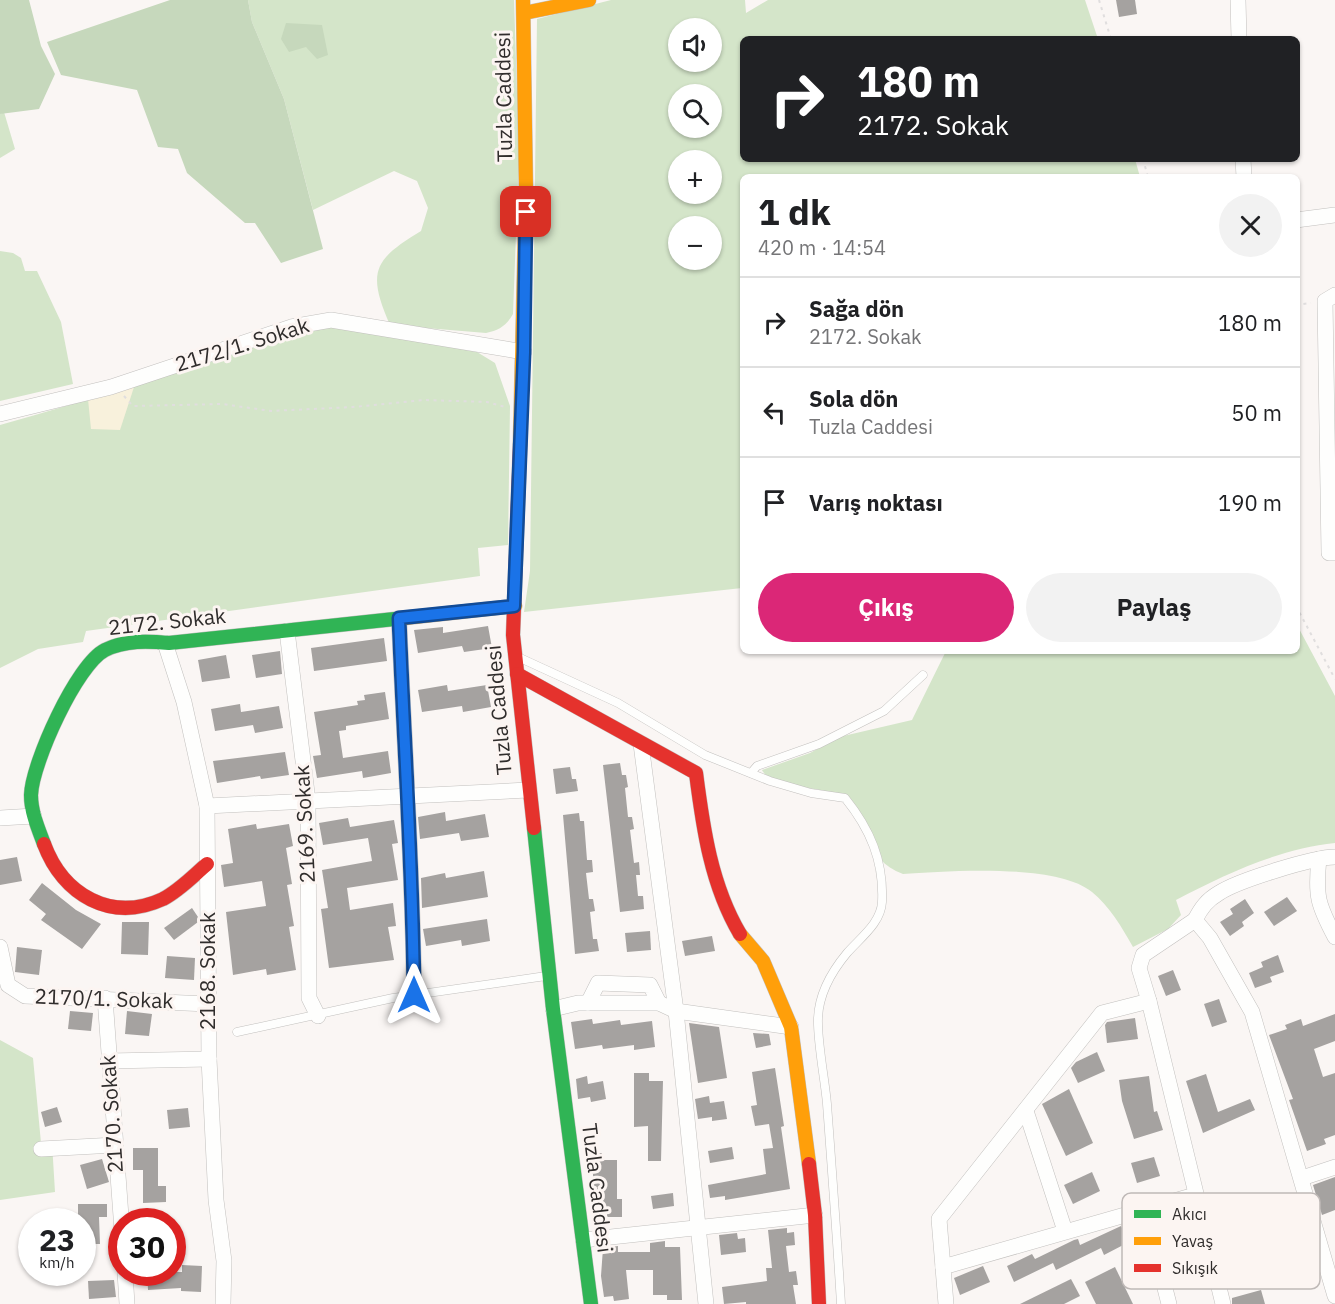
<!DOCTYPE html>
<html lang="tr">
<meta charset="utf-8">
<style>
body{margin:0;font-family:"IBM Plex Sans",sans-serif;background:#f2f2f2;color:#202124;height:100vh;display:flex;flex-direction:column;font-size:22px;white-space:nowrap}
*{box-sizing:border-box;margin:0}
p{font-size:20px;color:#757577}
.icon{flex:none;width:33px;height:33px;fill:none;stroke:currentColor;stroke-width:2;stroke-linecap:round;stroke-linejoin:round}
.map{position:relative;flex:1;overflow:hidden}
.side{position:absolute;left:740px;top:174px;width:560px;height:480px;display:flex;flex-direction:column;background:#fff;border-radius:9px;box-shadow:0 2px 4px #0004}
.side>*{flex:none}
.banner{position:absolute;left:740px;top:36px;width:560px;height:126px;border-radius:9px;box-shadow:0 2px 4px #0004;background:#202124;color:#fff;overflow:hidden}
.controls{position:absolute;left:668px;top:18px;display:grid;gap:12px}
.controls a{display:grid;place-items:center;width:54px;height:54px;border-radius:50%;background:#fff;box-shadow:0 2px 4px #0004;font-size:30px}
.speed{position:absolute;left:18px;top:1208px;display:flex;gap:12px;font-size:30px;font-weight:700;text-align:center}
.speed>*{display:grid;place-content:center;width:78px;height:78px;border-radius:50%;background:#fff;box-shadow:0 2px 4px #0004;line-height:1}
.speed small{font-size:15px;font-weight:400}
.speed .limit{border:9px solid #d22;background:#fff;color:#111}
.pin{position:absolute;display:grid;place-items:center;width:51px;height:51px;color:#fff;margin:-26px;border-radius:12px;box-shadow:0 3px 9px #0006}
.me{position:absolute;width:66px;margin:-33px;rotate:0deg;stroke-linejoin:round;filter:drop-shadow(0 0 4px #0008)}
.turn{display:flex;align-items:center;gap:21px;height:126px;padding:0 18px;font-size:27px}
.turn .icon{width:78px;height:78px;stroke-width:2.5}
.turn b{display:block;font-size:42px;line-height:51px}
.round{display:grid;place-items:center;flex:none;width:63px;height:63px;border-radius:32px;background:#f2f2f2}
.head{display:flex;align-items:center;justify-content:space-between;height:102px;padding:0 18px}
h1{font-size:36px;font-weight:700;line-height:45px}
.button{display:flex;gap:12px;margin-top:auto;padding:12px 18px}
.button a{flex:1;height:69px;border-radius:36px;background:#db2777;color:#fff;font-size:24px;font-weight:700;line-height:69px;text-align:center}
.button a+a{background:#f2f2f2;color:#202124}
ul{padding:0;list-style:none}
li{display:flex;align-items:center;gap:18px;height:90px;padding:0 18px;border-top:2px solid #e0e0e0}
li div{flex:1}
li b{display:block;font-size:22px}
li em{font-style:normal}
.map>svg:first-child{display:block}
.green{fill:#d4e5c9;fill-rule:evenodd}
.forest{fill:#c6d8bc}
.sand{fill:#f8f1dc}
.building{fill:#a5a2a0}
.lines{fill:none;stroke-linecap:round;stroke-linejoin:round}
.lane-casing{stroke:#c2c0be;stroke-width:9}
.street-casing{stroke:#c2c0be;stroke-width:16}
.fast-casing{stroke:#c2c0be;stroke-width:15}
.slow-casing{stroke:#c2c0be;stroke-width:15}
.jam-casing{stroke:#c2c0be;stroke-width:15}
.path{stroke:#e0dede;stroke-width:2;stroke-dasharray:3 4.5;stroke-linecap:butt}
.lane{stroke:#fefefd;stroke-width:8}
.street{stroke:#fefefd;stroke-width:15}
.fast{stroke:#30b455;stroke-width:14}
.slow{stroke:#ff9f0a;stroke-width:14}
.jam{stroke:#e5322d;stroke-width:14}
.route-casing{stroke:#114b97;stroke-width:15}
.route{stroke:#1a73e8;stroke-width:10}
.labels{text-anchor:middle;stroke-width:6;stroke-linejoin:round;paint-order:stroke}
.street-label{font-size:21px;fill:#302d2c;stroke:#fcf5f2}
.key{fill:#fcf5f2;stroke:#bfb9b7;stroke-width:1.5}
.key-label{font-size:16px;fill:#302d2c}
</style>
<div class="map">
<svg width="1335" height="1304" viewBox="0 0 1335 1304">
<rect width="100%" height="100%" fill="#faf6f4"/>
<g class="green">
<path d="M 248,0 L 514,0 L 519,154 L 513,314 C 506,326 499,330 486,333 L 390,325 C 367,272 373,260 421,231 L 428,208 L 417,181 L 394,171 L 313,210 L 284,99 L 252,22 Z"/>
<path d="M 611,0 L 745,0 L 746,13 L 768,0 L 1085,0 L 1098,39 L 742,39 L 742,159 L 1135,159 L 1140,177 L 742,177 L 742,588 L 524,612 L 530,571 L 537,19 ZM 678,28 L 711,28 L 711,62 L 678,62 ZM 678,94 L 711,94 L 711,128 L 678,128 ZM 678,160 L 711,160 L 711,194 L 678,194 ZM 678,226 L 711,226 L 711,260 L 678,260 Z"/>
<polygon points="4,112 15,149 0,158 0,114"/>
<polygon points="0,251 13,253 21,258 25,271 37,271 61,322 73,384 0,401"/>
<path d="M 339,327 L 477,352 L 495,363 L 510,406 L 508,545 L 478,548 L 480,576 L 86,631 L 83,642 L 38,649 L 0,668 L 0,425 C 46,412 91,399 136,384 C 203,361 268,333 339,327 Z"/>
<path d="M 1296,623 L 1335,696 L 1335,843 C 1279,849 1225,874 1176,900 L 1181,915 L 1168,929 L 1133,947 C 1121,926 1110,907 1092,892 C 1057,863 948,871 903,874 C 863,859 871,826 843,800 C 823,782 773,792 762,770 L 810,753 L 839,737 L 912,720 L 946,651 L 1296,651 Z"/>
<polygon points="0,1040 33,1058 41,1143 52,1143 55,1192 0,1200"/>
</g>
<g class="forest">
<polygon points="0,0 29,0 41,46 55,74 39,109 0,114"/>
<polygon points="170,0 248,0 252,22 284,99 323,249 281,263 255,223 245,223 187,173 178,149 158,147 137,90 61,75 47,42"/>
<polygon points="286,23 322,25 328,55 317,59 306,47 289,52 281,39"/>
</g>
<polygon class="sand" points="135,384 120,430 91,429 88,399"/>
<g class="building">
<polygon points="1116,0 1135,0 1137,14 1119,17"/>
<polygon points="488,626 492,648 464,652 462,646 418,653 414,630 443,627 443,633"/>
<polygon points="384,638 387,661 314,671 311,648"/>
<polygon points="280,651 282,674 256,678 252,655"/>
<polygon points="226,655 230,678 202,682 198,660"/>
<polygon points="447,685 448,691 487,685 491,707 463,712 462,706 422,712 418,690"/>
<polygon points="385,692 389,719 346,726 346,730 339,731 343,758 388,751 391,773 363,778 362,771 317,778 313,756 321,755 314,712 358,705 357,701 365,700 364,695"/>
<polygon points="240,704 241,712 279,706 283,728 255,733 253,725 215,731 211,709"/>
<polygon points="285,752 289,775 261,779 260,776 217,783 213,761"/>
<polygon points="620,763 622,775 626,775 628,787 625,788 628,817 632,817 634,829 630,830 634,863 639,862 640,875 636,875 638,896 643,896 644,909 620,912 603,765"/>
<polygon points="570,767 572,779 576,779 578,791 556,794 553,769"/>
<polygon points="445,812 446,821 485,814 489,837 461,841 459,833 420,839 418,817"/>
<polygon points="579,813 580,821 584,821 587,860 592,860 593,872 586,873 589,899 593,899 595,911 590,912 593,939 597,939 599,951 575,954 563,815"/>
<polygon points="348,818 350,827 394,820 398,843 392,844 398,880 347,888 350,910 393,903 396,926 388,927 394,960 329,968 321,909 328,908 322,870 372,861 368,838 323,845 319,823"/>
<polygon points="256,824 257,829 289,824 293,846 286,848 292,884 287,885 294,926 289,927 296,970 267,975 266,969 233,975 226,912 266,906 262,881 224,887 221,865 233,863 228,829"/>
<polygon points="17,857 22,881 0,885 0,860"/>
<polygon points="484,871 488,897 422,908 421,878 445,873 446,878"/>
<polygon points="42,883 76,910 101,924 82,949 41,920 46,914 29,900"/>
<polygon points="1287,897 1297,911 1274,926 1264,912"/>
<polygon points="1245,899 1254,913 1242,922 1244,926 1230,936 1220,922 1233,914 1230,909"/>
<polygon points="192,908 198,917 198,922 174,940 164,928"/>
<polygon points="487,919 490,941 462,946 461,940 426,946 423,929"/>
<polygon points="122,922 149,922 148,955 121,954"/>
<polygon points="650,931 651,950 627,952 625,933"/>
<polygon points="712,936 715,951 685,956 682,941"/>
<polygon points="17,947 42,950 39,975 15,972"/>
<polygon points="1278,955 1284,972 1270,977 1272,982 1255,988 1249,973 1263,967 1261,962"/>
<polygon points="167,956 195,958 194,980 165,978"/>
<polygon points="1173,970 1181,990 1166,996 1158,976"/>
<polygon points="1219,999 1227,1022 1212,1027 1204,1004"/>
<polygon points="70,1011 93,1013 91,1031 68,1029"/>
<polygon points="127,1011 152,1014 149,1036 125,1034"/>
<polygon points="1335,1014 1335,1041 1314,1049 1323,1077 1335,1073 1335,1135 1324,1139 1326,1144 1307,1151 1289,1100 1293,1099 1269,1035 1287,1029 1285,1025 1301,1019 1303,1026"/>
<polygon points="1135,1018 1138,1039 1107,1043 1105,1025 1107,1022"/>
<polygon points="592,1019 593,1024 620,1020 621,1025 652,1021 655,1047 634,1050 634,1045 603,1049 602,1045 575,1049 571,1022"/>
<polygon points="689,1023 719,1027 727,1078 698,1083"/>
<polygon points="753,1033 769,1034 771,1045 756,1048"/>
<polygon points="1097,1052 1105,1071 1078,1083 1071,1068 1076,1062"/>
<polygon points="775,1068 784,1126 781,1127 790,1189 725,1200 725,1196 710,1198 708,1185 766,1174 763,1149 773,1148 769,1124 755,1126 751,1106 757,1105 752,1072"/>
<polygon points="634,1073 649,1073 649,1081 663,1081 661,1161 648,1161 648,1126 634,1127"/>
<polygon points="1206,1074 1218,1112 1250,1099 1255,1110 1203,1133 1186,1081"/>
<polygon points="587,1076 588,1084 603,1081 606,1099 591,1102 590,1097 578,1099 576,1079"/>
<polygon points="1149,1076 1154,1112 1157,1111 1163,1130 1134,1139 1122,1101 1119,1080"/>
<polygon points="1069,1089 1093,1143 1066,1156 1042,1104"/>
<polygon points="709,1096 710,1103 724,1101 727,1119 712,1121 712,1117 698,1119 695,1099"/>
<polygon points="57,1107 62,1122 45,1127 41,1112"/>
<polygon points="188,1108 190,1127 169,1129 167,1110"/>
<polygon points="732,1147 734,1159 710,1163 708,1151"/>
<polygon points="133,1148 158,1148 158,1186 166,1186 166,1202 143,1203 143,1170 133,1170"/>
<polygon points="587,1153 602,1153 602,1160 617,1160 617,1199 622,1199 622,1217 607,1217 607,1212 593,1212 593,1174 588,1174"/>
<polygon points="1154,1157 1160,1176 1137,1183 1131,1163"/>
<polygon points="102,1159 109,1182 87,1189 80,1165"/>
<polygon points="1092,1172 1100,1191 1073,1204 1064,1185"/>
<polygon points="1335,1177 1335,1210 1322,1215 1313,1185"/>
<polygon points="673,1193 674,1206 653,1209 651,1196"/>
<polygon points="78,1204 107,1204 107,1217 99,1217 100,1244 82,1244 82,1217 78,1217"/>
<polygon points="1121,1226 1129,1242 1104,1255 1101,1248 1056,1270 1053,1263 1014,1282 1007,1266 1032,1254 1035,1259 1074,1240 1078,1239 1080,1245"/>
<polygon points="787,1228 787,1233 794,1232 795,1245 786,1246 789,1272 796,1271 798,1285 793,1285 796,1304 746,1304 746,1302 724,1304 722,1287 767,1281 766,1268 772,1268 768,1230"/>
<polygon points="737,1233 738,1239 745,1238 746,1252 721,1255 719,1235"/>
<polygon points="665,1241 665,1247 680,1247 682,1300 667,1300 667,1295 653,1295 653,1270 626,1270 629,1299 614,1301 613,1296 604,1297 601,1276 603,1248 618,1246 618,1252 650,1252 650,1243"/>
<polygon points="182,1265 202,1266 201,1292 181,1291 181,1288 148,1290 147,1272 182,1272"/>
<polygon points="983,1266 990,1282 960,1295 954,1278"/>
<polygon points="1115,1267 1133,1304 1096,1304 1085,1282"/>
<polygon points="1071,1279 1080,1296 1064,1304 1020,1304"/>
<polygon points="114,1280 116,1297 89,1299 88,1281"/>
<polygon points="1261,1290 1265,1304 1232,1304 1232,1298"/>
</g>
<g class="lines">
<g class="lane-casing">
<g id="lane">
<path d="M 518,657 L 618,703 L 705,755 L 770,781 L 811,793 L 845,798 C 870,829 884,861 882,902 C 881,923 860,938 847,953 C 832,971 819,994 818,1018 C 817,1041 825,1080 827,1104 C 832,1171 837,1237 841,1304"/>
<polyline points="751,773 757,766 819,744 884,711 923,675"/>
<polyline points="237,1032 393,998 546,976"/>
</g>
</g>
<g class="street-casing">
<g id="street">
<polyline points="1238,0 1239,39"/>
<polyline points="1243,159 1244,177"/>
<polyline points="1296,220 1335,215"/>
<polyline points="1335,295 1325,301 1329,553 1335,553"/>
<polyline points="0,414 111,387 291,327 331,320 524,352"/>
<path d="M 399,618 C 404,744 413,870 414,995"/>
<polyline points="287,631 308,801 309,998 318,1016"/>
<polyline points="165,643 184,702 207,806 209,1059 216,1200 224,1261 223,1304"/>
<polyline points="641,744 676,1011 706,1304"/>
<polyline points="207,806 528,790"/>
<polyline points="0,818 34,816"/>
<path d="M 1335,857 C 1313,857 1237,881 1219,893 C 1207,900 1201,908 1195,920 L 1210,938 L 1252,1012 L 1335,1296"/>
<path d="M 1319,859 C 1315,896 1318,905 1335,937"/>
<polyline points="0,947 8,985 25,996 208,1004"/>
<polyline points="105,998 122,1230"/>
<polyline points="1149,1001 1139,968 1143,955 1195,920"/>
<polyline points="588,1003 598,983 650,985 659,1003"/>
<polyline points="553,1009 578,1003 659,1003 676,1011 791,1027"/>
<polyline points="108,1061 209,1059"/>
<polyline points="1026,1111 1065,1231"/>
<polyline points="41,1149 115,1145"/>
<polyline points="1302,1178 1335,1167"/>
<polyline points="1145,1210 1169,1304"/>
<polyline points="583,1240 815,1215"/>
<polyline points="943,1267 1195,1195"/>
<polyline points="125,1272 127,1304"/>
<polyline points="946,1304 939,1219 1102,1013 1149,1001 1223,1304"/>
</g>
</g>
<g class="fast-casing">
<g id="fast">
<polyline points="534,828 553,1009 591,1304"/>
<path d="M 44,844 C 38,828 31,812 31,795 C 32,763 77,664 105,650 C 125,640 148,641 169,643 L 404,618"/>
</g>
</g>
<g class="slow-casing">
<g id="slow">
<polyline points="524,13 589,0"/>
<polyline points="520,445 526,189 523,0"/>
<polyline points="404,618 515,606"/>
<polyline points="740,934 763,961 791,1027 809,1164"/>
</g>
</g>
<g class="jam-casing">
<g id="jam">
<polyline points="520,445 513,635 534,828"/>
<path d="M 517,674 L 696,773 C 703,828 711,885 740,934"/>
<path d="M 44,844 C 63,895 111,923 163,899 C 180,890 193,876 207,864"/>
<polyline points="809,1164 815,1215 819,1304"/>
</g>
</g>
<g class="path">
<polyline points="1099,0 1111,39"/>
<polyline points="1143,159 1148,177"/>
<polyline points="1296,305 1311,303"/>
<polyline points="124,396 133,406 222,404 271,411 353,407 424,400 487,402 505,407"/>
<polyline points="1296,606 1335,679"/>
</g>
<use href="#lane" class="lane"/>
<use href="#street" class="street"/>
<use href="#fast" class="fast"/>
<use href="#slow" class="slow"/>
<use href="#jam" class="jam"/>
</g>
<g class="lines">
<g class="route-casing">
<path id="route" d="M 414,995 C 413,870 404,744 399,618 L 514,606 L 524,352 L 526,212"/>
</g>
<use href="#route" class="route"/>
</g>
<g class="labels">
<g class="street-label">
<text transform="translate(504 97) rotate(-91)" y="7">Tuzla Caddesi</text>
<text transform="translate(242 345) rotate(-17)" y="7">2172/1. Sokak</text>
<text transform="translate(167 622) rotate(-6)" y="7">2172. Sokak</text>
<text transform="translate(499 710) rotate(-95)" y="7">Tuzla Caddesi</text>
<text transform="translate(305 824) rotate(-93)" y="7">2169. Sokak</text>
<text transform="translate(208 971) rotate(-90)" y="7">2168. Sokak</text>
<text transform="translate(104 999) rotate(2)" y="7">2170/1. Sokak</text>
<text transform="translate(112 1114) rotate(-94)" y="7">2170. Sokak</text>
<text transform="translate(597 1188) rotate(83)" y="7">Tuzla Caddesi</text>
</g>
</g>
<rect x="1122" y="1193" width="198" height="96" rx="9" class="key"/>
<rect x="1134" y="1210" width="27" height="8" fill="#30b455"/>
<rect x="1134" y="1237" width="27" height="8" fill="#ff9f0a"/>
<rect x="1134" y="1264" width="27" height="8" fill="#e5322d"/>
<g class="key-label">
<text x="1172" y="1220">Akıcı</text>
<text x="1172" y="1247">Yavaş</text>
<text x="1172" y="1274">Sıkışık</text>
</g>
</svg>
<div class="controls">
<a><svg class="icon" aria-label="sound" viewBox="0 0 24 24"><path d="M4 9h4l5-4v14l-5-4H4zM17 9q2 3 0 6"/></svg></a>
<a><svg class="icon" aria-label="search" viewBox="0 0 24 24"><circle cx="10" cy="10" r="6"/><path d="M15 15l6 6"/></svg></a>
<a>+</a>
<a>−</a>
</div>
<div class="speed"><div>23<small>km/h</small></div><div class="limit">30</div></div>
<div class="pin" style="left:526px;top:212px;background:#d93025"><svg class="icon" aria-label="arrive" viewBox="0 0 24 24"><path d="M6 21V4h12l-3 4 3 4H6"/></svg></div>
<svg class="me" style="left:414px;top:995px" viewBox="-20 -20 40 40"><path d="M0-17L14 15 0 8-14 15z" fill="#1a73e8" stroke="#fff" stroke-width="4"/></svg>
<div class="banner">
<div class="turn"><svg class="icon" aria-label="right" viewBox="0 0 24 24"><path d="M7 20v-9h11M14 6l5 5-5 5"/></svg><div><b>180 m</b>2172. Sokak</div></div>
</div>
<section class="side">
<div class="head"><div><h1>1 dk</h1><p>420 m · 14:54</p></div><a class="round"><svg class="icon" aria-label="close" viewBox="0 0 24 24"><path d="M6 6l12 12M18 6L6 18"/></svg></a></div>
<ul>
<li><svg class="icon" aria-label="right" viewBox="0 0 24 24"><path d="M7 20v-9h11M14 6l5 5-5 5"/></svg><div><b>Sağa dön</b><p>2172. Sokak</p></div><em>180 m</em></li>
<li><svg class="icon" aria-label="left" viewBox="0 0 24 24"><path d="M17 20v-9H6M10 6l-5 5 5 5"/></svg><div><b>Sola dön</b><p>Tuzla Caddesi</p></div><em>50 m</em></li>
<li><svg class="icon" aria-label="arrive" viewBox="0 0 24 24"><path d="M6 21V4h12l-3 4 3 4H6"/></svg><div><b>Varış noktası</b></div><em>190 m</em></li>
</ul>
<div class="button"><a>Çıkış</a><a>Paylaş</a></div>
</section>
</div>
